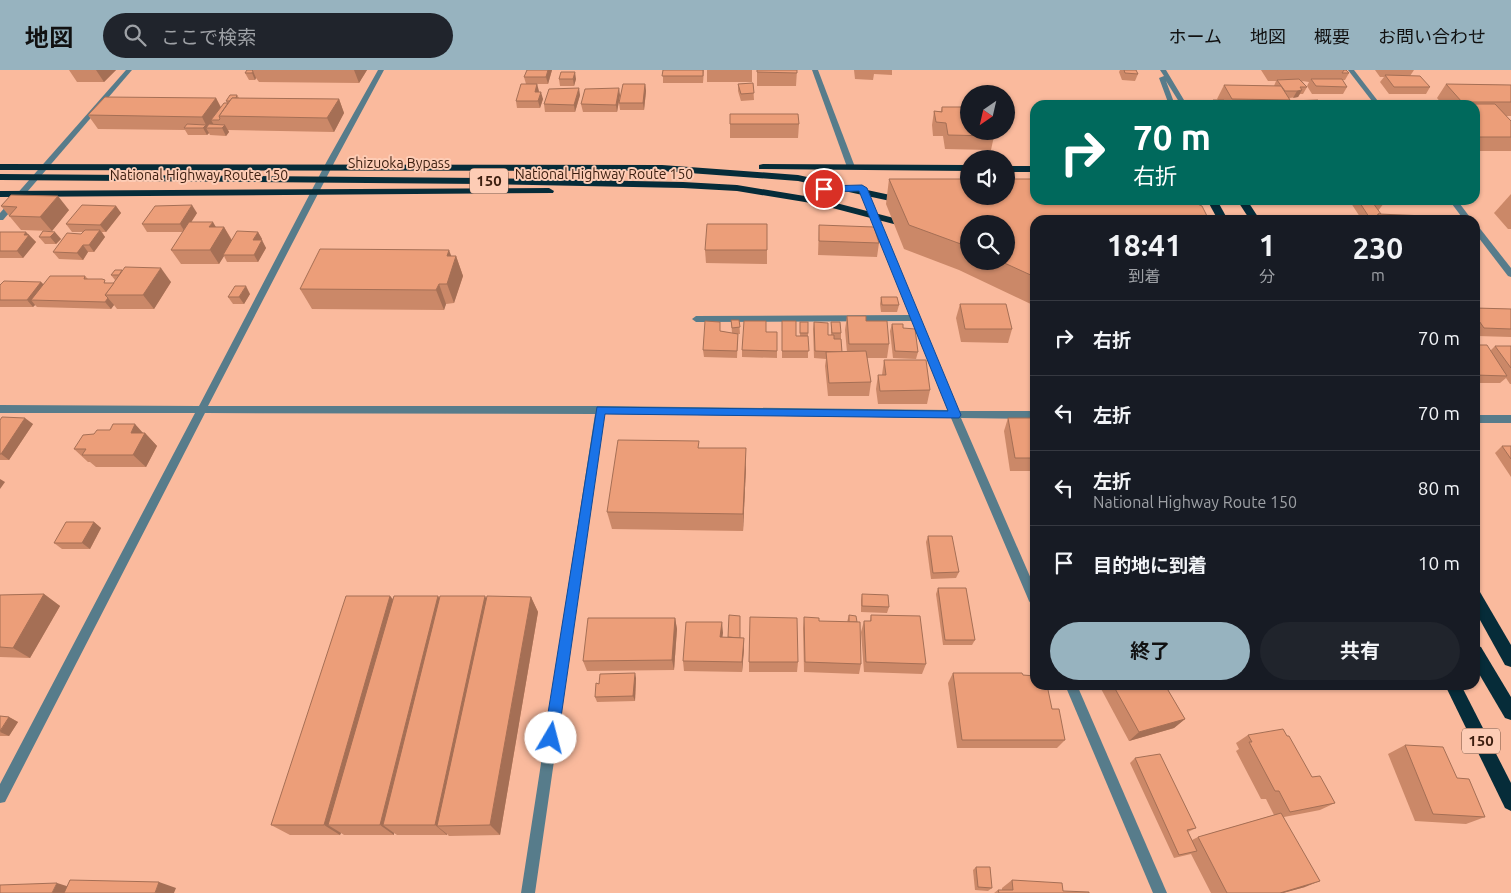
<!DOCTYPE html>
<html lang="ja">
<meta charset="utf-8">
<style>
body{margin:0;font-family:Ubuntu,"Noto Sans JP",sans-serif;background:#20242c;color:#f1f3f6;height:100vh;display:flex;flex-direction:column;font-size:19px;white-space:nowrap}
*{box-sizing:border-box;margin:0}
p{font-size:16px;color:#9ea1a6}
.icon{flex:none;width:28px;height:28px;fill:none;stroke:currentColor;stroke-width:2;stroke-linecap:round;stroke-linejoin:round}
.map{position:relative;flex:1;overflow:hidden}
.sheet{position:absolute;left:1030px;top:145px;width:450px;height:475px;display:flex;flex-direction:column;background:#171b24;border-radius:15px;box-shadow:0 1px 4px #0004}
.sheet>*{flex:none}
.guide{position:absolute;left:1030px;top:30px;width:450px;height:105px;border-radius:15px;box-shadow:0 1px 4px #0004;background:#00695c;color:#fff;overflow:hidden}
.needle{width:32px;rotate:214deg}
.tools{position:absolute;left:960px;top:15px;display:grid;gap:10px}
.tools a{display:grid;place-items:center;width:55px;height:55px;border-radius:50%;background:#171b24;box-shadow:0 1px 4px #0004;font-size:25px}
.pin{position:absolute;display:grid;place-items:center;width:42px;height:42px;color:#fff;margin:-21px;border:2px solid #fff;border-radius:50%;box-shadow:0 1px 5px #0007}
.me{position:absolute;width:55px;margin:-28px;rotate:8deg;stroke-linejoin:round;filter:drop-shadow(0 0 4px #0008)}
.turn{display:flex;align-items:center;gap:18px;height:105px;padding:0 20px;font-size:22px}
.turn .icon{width:65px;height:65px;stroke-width:2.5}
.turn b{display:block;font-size:35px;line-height:42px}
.eta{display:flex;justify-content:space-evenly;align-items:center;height:85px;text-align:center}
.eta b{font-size:30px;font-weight:700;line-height:35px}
.action{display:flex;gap:10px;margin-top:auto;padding:10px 20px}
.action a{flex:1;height:58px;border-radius:30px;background:#97b3bf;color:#111;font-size:20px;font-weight:700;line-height:58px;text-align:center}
.action a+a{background:#20242c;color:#f1f3f6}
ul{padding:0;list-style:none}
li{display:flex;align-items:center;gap:15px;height:75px;padding:0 20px;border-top:1px solid #363941}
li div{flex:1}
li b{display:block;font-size:19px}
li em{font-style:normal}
header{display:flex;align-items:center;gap:30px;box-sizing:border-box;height:70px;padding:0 25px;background:#97b3bf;color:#111}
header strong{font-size:24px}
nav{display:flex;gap:28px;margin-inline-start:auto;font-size:18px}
.search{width:350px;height:45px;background:#20242c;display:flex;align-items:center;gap:12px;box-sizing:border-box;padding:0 18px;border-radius:28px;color:#9ea1a6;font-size:19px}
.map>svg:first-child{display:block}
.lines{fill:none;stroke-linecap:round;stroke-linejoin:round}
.minor{fill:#577c8b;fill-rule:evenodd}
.tertiary{fill:#577c8b;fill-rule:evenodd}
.trunk{fill:#062c39;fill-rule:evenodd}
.wall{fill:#cb8868;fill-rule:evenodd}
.shaded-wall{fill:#a56f55}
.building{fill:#ec9e79;stroke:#a56f55}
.route{fill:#1a73e8;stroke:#114b97}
.labels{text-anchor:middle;stroke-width:4;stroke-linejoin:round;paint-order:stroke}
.far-street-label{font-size:14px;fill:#3c1e0f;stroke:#fdccb5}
.shield{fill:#fdccb5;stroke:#765241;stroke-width:1}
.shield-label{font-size:15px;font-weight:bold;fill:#3c1e0f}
</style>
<header>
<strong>地図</strong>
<div class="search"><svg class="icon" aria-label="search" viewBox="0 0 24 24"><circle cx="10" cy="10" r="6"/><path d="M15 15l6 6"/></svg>ここで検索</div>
<nav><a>ホーム</a><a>地図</a><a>概要</a><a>お問い合わせ</a></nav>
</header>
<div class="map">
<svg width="1511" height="823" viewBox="0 0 1511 823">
<rect width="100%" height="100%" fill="#faba9d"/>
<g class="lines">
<g class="minor">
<polygon points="126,0 132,0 3,150 0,150 0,143"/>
<polygon points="378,0 384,0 335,91 208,336 600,336 948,340 912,251 696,252 692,249 696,246 910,245 858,118 862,116 866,118 958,341 1035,341 1035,349 961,348 1035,518 1035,536 1031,534 1029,531 951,348 604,344 535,823 521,823 595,344 205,343 5,732 0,733 0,714 195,343 0,343 0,335 199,336 327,91"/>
<polygon points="812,0 818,0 855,97 854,99 847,97"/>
<polygon points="1348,0 1354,0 1381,35 1375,35"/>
<polygon points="1449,130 1457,130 1472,150 1464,150"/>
<polygon points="1475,156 1478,156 1511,198 1511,207 1508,206 1475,163"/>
<rect x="1475" y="345" width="36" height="8"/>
<polygon points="1065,615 1077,615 1167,823 1153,823"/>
</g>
<polygon class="tertiary" points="1160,0 1166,0 1187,35 1181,35 1166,11 1175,35 1169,35 1159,8 1164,6"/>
<g class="trunk">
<polygon points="0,94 662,95 798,105 904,128 909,131 904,134 798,111 662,101 0,100"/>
<polygon points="763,94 969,95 969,101 759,99 759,95"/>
<rect x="1006" y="96" width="29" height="6"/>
<polygon points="0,104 482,108 683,112 737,115 817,128 913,153 914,155 909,158 817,134 737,121 683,118 482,114 0,110"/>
<polygon points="549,118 554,121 553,123 0,127 0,121"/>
<polygon points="1207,130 1217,130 1228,150 1218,150"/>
<polygon points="1237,130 1247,130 1260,150 1250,150"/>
<polygon points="1475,520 1480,522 1511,575 1511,597 1505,595 1475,541"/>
<polygon points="1475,575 1481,577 1511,627 1511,650 1505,648 1475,597"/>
<polygon points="1445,615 1461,615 1511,713 1511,741 1505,738"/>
</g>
</g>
<g class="wall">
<polygon points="69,0 116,0 104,12 77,12"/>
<polygon points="247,0 367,0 359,13 259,12 256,8 255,10 249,10 245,3"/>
<polygon points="527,0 552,0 548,14 529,14 537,14 538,22 543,29 540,38 517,38 516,31 526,14 524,7"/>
<polygon points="663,0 704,0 703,13 663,13"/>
<rect x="707" y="0" width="45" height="12"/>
<polygon points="757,0 797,0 796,16 757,16"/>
<polygon points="854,0 892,0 892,5 874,4 873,10 855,9"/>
<polygon points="1120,0 1136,0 1138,4 1135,11 1122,10 1119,2"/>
<polygon points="1261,0 1346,0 1349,3 1345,10 1342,10 1347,17 1343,24 1312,24 1307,16 1309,12 1302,11 1307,17 1303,24 1300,24 1298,27 1289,28 1290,30 1289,31 1323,35 1211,35 1213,30 1218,30 1217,29 1224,15 1274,16 1276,11 1268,11"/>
<polygon points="1375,0 1414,0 1410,6 1430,17 1426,24 1389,24 1380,12 1384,7 1380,7"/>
<polygon points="559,9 576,9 574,16 560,16"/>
<polygon points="753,13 754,30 741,31 738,21 738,14"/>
<polygon points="645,14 646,21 644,40 620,40 619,33"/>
<polygon points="1446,14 1511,15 1511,46 1506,46 1511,51 1511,81 1475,81 1475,35 1422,35 1422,34 1442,34 1437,28"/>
<polygon points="237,25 239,28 339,29 344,43 334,62 228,60 229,62 226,66 210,65 209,63 207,65 188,65 185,60 98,59 88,45 216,28 221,37 227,33 226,31"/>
<polygon points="580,25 575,42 545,42 544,34"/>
<polygon points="620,25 617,42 583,42 581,34"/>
<polygon points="942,37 994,66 991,80 945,79 943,66 933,66 932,55 934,41 941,41"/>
<polygon points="730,54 799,54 798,68 730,68"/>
<path d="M 889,109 L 1035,150 L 1035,236 L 959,200 L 904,179 L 886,134 ZM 969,154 L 1006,191 L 969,191 Z"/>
<polygon points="1511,124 1511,159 1508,159 1494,143"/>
<polygon points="11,125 69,140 52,161 21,160 1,136"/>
<polygon points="1349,130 1382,130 1384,133 1378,141 1381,144 1453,150 1362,150"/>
<polygon points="116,136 121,143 106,162 102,162 105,167 94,182 88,182 83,190 59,189 53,182 81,164 83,162 72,162 66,154"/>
<polygon points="197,143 191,152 216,157 224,157 232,170 258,162 262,169 261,170 266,178 258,192 227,192 224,186 219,194 181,194 171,180 183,162 147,162 142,154"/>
<polygon points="767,154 767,194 706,193 705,180"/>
<polygon points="819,155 879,173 877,187 818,185"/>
<polygon points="43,161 61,169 56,174 45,174 39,167"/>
<polygon points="0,162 29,165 36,172 23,188 0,188"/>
<polygon points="452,186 456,186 463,206 454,233 446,234 444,240 312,239 300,219"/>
<polygon points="115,200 171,212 154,239 117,239 114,235 111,239 37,237 35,235 33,237 0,237 0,214 1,214 41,212 43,214 85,206 88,209 107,213 114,213 115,210 111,205"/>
<polygon points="250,224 244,234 233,234 228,227"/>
<polygon points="881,227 899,235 897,242 881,242 880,234"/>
<polygon points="960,234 1012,259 1008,273 961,272 956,248"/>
<polygon points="1475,238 1511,239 1511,267 1477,266 1476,263 1475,264"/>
<polygon points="847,246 866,251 889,274 887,288 867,288 871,312 869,326 828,326 825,296 826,289 814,288 813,259 814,252 828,265 831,265 831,252 841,263 841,269 842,282 847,282 845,260"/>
<polygon points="731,250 739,250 740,264 738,264 737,288 704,287 703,280 720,261 732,263"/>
<polygon points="782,251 796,266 800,266 800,252 808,252 808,288 782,288"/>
<polygon points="892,254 903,258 918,282 916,289 893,288 890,261"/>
<polygon points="766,262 777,262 777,288 742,287 742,280"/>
<polygon points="1475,275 1490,281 1495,276 1511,276 1511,314 1510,314 1506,308 1500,313 1475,313"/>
<polygon points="884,290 930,320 927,334 878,334 876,319 878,305 882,305"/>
<polygon points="1008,348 1035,348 1035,401 1010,401 1004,361"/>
<polygon points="0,350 33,354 9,390 0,390"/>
<polygon points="143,363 145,363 157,376 146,397 96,397 90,392 88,392 74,379"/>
<polygon points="1502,376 1511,376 1511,407 1495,383"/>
<polygon points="700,378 746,397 743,461 612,459 607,442"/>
<polygon points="94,452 101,458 90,479 62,479 54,473"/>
<polygon points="928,466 959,502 956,508 931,509 926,472"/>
<polygon points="938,518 975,570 972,575 943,575 936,524"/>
<polygon points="44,524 60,536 30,588 0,587 0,525"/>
<polygon points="862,524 889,537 887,543 861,542 861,530"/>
<polygon points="390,526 393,529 486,529 531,527 538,542 500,765 449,766 447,764 447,765 397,765 394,763 394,765 344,765 341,763 340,765 290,765 271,755"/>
<polygon points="849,545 861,594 859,604 804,602 803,558 804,547 819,551 847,552"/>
<polygon points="871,545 926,594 922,604 864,602 861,562 864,551 870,551"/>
<polygon points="675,548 677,559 674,600 587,601 583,591"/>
<polygon points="722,552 722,567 744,568 744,579 742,602 684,601 683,591"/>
<polygon points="749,592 798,592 797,602 749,602"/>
<polygon points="953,603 1023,605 1052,639 1065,670 1057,678 957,678 948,613"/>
<polygon points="636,608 635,631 597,632 595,627 599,614"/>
<polygon points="1099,615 1165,615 1185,649 1174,658 1129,671"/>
<polygon points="0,646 9,647 18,652 9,666 0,666"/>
<polygon points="1248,665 1312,707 1335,733 1320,740 1284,747 1305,817 1283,823 1211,823 1191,784 1174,788 1130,693 1135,688 1196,758 1188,762 1192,770 1198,767 1274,745 1266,729 1261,729 1236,681 1239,679 1236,673"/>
<polygon points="1405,675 1485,747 1466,754 1415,751 1388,684"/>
<polygon points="976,797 992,818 988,821 975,820 973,800"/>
<polygon points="1012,810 1063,821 1089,823 994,823 998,820 1002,820 1002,818"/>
</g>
<g class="shaded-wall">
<polygon points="96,0 116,0 104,12"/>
<polygon points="354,0 367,0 359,13"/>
<polygon points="548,0 552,0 548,14 546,7"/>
<polygon points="253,1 256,8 255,10 252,3"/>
<polygon points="575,2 576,9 574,16 573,9"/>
<polygon points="537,14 539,21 536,30 535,22"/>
<polygon points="645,14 646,21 644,40 643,33"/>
<polygon points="579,18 580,25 575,42 574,35"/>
<polygon points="619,18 620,25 617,42 616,35"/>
<polygon points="1302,20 1298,27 1293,28 1297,21"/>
<polygon points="541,22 543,29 540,38 538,31"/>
<polygon points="216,28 223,42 211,50 214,55 206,58 209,63 207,65 203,58 206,55 202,47"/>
<polygon points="339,29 344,43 334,62 327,48"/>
<polygon points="225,55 229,62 226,66 222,58"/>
<polygon points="58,126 69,140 52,161 40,147"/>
<polygon points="192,135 197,143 185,162 180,154"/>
<polygon points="116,136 121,143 106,162 100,155"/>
<polygon points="213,152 220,164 224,157 232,171 223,185 224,186 219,194 210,180 209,157"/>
<polygon points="100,160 105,167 94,182 89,175"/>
<polygon points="26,162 36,172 23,188 17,181 24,165"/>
<polygon points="55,162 61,169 56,174 50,167"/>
<polygon points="258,162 262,169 257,178 253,170"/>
<polygon points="262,170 266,178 258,192 254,185"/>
<polygon points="83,175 88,182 83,190 77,183"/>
<polygon points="449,180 454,193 456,186 463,206 454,233 447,214 447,186"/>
<polygon points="161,198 171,212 154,239 143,225"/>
<polygon points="41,212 48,219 31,230 35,235 33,237 27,230"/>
<polygon points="439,214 446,234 444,240 436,220"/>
<polygon points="246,216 250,224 244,234 239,227"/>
<polygon points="108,228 114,235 111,239 105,232"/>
<polygon points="25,348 33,354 9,390 1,384"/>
<polygon points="135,354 144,364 145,363 157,376 146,397 133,385 131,363"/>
<polygon points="746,378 746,397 743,461 743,444"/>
<polygon points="0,409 5,412 0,419"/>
<polygon points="94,452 101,458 90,479 82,473"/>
<polygon points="44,524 60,536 30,588 13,578"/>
<polygon points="390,526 402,542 328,755 341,763 340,765 324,755"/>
<polygon points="438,526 448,542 383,755 394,763 394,765 380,755"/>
<polygon points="485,526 493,542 437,756 447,764 447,765 435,755"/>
<polygon points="531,527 538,542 500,765 490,755"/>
<polygon points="675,548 677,559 674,600 672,590"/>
<polygon points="722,552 723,563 721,578 720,567"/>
<polygon points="744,568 744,579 742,602 742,592"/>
<polygon points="635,603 636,608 635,631 633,626"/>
<polygon points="9,647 18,652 9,666 0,662"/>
<polygon points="1185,649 1174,658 1129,671 1139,662"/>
<polygon points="1320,811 1305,817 1283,823 1279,823"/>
<polygon points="159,812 176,818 174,823 155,823"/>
<polygon points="57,813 76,819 74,823 52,823"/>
</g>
<g class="building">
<polygon points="247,0 252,0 253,1 252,3 245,3"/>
<polygon points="527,0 548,0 546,7 524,7"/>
<polygon points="663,0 703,0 703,6 662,6"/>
<polygon points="757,0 797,0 797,3 757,2"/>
<polygon points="1124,0 1136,0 1138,4 1125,3"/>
<polygon points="1344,0 1346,0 1349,3 1342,3"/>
<polygon points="561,2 575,2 573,9 559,9"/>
<polygon points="1385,5 1420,6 1430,17 1394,17"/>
<polygon points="1299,9 1307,17 1300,17 1302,20 1297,21 1285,21 1277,10"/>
<polygon points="1311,9 1342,9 1347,17 1316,16"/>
<polygon points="753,13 754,23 741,24 738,14"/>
<polygon points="521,14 537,14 535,22 541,22 538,31 516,31"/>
<polygon points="623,14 645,14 643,33 619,33"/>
<polygon points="1446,14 1511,15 1511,32 1462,32"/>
<polygon points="1224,15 1281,16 1290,30 1232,29"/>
<polygon points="579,18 574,35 544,34 549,19"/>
<polygon points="619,18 616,35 581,34 585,19"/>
<polygon points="230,25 237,25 236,28 232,28 230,31 226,31"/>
<polygon points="105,27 216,28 202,47 88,45"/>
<polygon points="232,28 339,29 327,48 219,46"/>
<polygon points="1213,30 1224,30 1226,35 1215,35"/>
<polygon points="1318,30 1323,35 1292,35 1289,31"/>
<polygon points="224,33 228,33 219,46 220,49 219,50 211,50"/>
<polygon points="1422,34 1495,34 1511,51 1511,67 1475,67 1475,35 1423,35"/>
<polygon points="942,37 969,37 969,61 993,61 994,66 948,65 946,53 936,52 934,41 942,42"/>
<polygon points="730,44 798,44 799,54 730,54"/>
<polygon points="187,54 206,55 203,58 184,58"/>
<polygon points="209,54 225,55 222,58 206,58"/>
<polygon points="889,109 969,109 969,126 1006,126 1006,109 1035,109 1035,130 1188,130 1202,136 1209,150 1035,150 1035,207 1000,191 1006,191 1006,154 969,154 969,177 909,155"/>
<polygon points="11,125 58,126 40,147 9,146 17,137 1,136"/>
<polygon points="1358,130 1382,130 1384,133 1373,133 1381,144 1378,144 1374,150 1371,150"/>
<polygon points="82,135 116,136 100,155 66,154"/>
<polygon points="192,135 180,154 142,154 155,136"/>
<polygon points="1378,144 1450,147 1453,150 1382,150"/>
<polygon points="189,152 213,152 209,157 224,157 210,180 171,180"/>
<polygon points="707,154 767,154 767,180 705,180"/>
<polygon points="819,155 874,157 879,173 819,171"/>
<polygon points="85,160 100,160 89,175 83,175 77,183 53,182 67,163 81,164"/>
<polygon points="43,161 55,162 50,167 39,167"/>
<polygon points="237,161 258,162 253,170 262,170 254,185 223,185"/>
<polygon points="0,162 26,162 24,165 29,165 17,181 0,181"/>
<polygon points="320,179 449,180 447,186 456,186 447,214 439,214 436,220 300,219"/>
<polygon points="125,197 161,198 143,225 105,225"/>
<polygon points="115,200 122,200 119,205 111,205"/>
<polygon points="50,206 85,206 84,209 102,209 105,210 104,213 114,213 105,225 108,228 105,232 31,230"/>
<polygon points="4,211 41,212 27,230 0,230 0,215"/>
<polygon points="235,216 246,216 239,227 228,227"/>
<polygon points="881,227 897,227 899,235 882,235"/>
<polygon points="960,234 1006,234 1012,259 965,259"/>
<polygon points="1475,238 1511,239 1511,259 1484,258 1475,245"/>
<polygon points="847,246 866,246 866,251 887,251 889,274 849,274"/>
<polygon points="731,250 739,250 740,257 732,258"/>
<polygon points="705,251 720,252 720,261 738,264 737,281 703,280"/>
<polygon points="744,251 766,251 766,262 777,262 777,281 742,280"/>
<polygon points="782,251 796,251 796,266 808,266 809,281 782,281"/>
<polygon points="1475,251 1480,258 1475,258"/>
<rect x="800" y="252" width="8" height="11"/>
<polygon points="814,252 828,253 828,265 834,265 834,269 841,269 842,282 815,281"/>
<polygon points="831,252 840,252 841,263 832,263"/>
<polygon points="892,254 903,254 903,258 915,259 918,282 895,281"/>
<polygon points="1475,275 1487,275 1507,306 1475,305"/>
<polygon points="1495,276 1511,276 1511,298"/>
<polygon points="866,281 871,312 829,313 826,282"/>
<polygon points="884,290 926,290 930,320 880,321 878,305 886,305"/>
<polygon points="2,347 25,348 1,384 0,384 0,350"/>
<polygon points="1008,348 1035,348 1035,388 1015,388"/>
<polygon points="113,354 135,354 131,363 145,363 133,385 82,385 86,379 74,379 83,365 94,364 97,360 110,360"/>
<polygon points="618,370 699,371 698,378 746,378 743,444 607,442"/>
<polygon points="1502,376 1511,376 1511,389"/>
<polygon points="66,452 94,452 82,473 54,473"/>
<polygon points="928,466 952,466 959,502 933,503"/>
<polygon points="938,518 966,518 975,570 945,570"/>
<polygon points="44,524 13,578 0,577 0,525"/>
<polygon points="862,524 888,525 889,537 862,536"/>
<polygon points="346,526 390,526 324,755 271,755"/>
<polygon points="394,526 438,526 380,755 328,755"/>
<polygon points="440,526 485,526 435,755 383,755"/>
<polygon points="487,526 531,527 490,755 437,756"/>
<polygon points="729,545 740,546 740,568 728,567"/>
<polygon points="849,545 856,546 857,552 849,552"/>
<polygon points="871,545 920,546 926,594 866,592 864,551 871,551"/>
<polygon points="750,547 797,548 798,592 749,592"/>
<polygon points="804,547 819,548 819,551 860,552 861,594 805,592"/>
<polygon points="588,548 675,548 672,590 583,591"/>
<polygon points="686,552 722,552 720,567 744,568 742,592 683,591"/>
<polygon points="635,603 633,626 595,627 596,613 599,614 600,604"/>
<polygon points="953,603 1022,603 1023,605 1035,606 1035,615 1047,615 1052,639 1059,639 1065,670 962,670"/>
<polygon points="1113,615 1165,615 1185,649 1139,662"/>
<polygon points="0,646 9,647 0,661"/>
<polygon points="1283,659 1287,666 1289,666 1312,707 1320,706 1335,733 1290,742 1279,721 1275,721 1249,672 1252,672 1248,665"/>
<polygon points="1405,675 1443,677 1457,708 1469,709 1485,747 1433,744"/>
<polygon points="1160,684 1196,758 1187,760 1197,781 1179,785 1135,688"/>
<polygon points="1281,743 1320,811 1280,823 1227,823 1198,767"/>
<polygon points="976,797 990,797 992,818 978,817"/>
<polygon points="70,810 159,812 155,823 64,823"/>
<polygon points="1012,810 1062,813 1063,821 1089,822 1089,823 999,823 998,820 1013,820"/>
<polygon points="57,813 52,823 0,823 0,815"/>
</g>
<polygon class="route" points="862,115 867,118 961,345 959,348 605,344 558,668 556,673 551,675 546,673 544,668 597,337 948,341 859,121 824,122 820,119 824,116"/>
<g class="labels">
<g class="far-street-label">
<text x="399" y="98">Shizuoka Bypass</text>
<text x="604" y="109">National Highway Route 150</text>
<text x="199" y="110">National Highway Route 150</text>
</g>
<g class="shield">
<rect x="470" y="98.5" width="38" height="25" rx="4"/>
<rect x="1462" y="658.5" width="38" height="25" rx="4"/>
</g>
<g class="shield-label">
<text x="489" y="116">150</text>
<text x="1481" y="676">150</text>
</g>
</g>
</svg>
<div class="tools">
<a><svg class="needle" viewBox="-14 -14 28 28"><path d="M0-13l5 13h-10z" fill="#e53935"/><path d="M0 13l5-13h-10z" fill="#9ea1a6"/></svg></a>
<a><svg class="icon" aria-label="sound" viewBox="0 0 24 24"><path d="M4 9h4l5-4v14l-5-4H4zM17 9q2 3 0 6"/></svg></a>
<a><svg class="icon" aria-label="search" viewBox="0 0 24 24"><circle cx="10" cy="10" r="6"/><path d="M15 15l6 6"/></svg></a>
</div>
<div class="pin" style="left:824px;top:119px;background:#d93025"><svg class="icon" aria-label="arrive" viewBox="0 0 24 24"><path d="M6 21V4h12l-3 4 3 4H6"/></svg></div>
<svg class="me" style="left:551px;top:668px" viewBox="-20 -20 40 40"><circle r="19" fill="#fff"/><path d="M0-13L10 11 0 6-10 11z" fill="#1a73e8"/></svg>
<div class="guide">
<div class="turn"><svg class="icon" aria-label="right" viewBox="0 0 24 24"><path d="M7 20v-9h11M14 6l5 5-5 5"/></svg><div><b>70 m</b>右折</div></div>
</div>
<section class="sheet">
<div class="eta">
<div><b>18:41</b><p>到着</p></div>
<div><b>1</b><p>分</p></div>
<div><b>230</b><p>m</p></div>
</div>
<ul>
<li><svg class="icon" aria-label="right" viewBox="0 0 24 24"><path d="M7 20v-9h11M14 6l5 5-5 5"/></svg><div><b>右折</b></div><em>70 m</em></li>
<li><svg class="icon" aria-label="left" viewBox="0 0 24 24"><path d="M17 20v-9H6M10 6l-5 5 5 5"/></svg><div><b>左折</b></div><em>70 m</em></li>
<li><svg class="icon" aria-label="left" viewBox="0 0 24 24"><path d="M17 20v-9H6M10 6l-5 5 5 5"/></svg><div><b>左折</b><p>National Highway Route 150</p></div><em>80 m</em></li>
<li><svg class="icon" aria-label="arrive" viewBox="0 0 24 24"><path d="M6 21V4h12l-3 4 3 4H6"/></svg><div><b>目的地に到着</b></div><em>10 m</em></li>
</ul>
<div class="action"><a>終了</a><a>共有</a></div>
</section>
</div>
